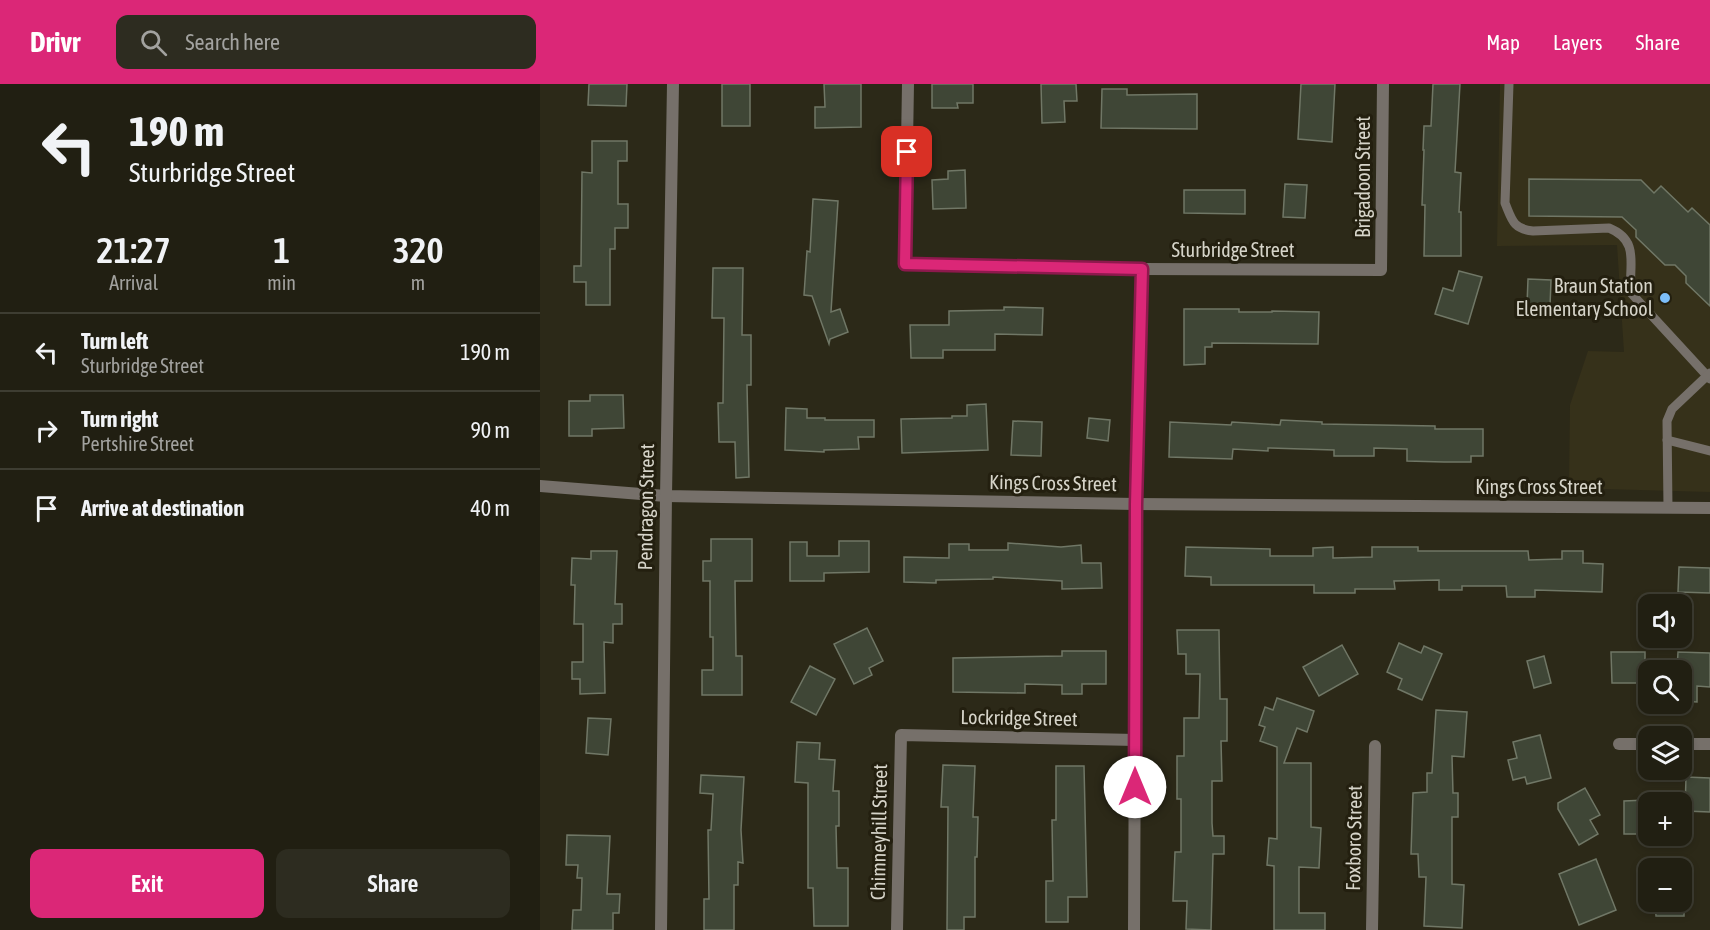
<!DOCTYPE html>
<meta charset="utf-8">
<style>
body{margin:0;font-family:"Asap Condensed",sans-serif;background:#2d2c20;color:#f1f3f6;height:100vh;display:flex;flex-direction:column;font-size:22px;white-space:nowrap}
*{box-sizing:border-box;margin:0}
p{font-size:20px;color:#a2a29f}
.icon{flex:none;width:33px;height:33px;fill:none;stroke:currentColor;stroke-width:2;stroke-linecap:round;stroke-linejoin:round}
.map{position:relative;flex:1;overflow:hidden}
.panel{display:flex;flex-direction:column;background:#211f12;width:540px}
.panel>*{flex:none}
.guide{background:#211f12;color:#f1f3f6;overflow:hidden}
.fabs{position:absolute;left:1098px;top:510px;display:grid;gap:12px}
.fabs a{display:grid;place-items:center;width:54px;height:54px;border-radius:12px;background:#211f12;box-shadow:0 3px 9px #0003,0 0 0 2px #3e3d32;font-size:30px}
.pin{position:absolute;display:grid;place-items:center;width:51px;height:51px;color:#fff;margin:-26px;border-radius:12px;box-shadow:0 3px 9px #0006}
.me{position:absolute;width:66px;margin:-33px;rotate:0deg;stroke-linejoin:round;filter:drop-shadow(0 0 4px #0008)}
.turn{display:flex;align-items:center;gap:21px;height:126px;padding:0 30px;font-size:27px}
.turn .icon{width:78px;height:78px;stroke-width:2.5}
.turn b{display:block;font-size:42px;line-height:51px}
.eta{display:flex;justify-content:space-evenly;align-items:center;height:102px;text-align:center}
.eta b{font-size:36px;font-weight:600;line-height:42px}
.button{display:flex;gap:12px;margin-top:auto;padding:12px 30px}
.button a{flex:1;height:69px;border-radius:12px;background:#db2777;color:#fff;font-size:24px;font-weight:600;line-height:69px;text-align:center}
.button a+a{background:#2d2c20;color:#f1f3f6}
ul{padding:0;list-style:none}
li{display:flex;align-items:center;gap:18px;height:78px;padding:0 30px;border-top:2px solid #3e3d32}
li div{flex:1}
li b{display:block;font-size:22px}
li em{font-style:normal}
header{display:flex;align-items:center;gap:36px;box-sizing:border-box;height:84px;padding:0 30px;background:#db2777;color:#fff}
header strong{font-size:28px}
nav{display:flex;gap:33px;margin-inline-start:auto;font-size:21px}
.search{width:420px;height:54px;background:#2d2c20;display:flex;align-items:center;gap:15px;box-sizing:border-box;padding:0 21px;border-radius:12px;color:#a2a29f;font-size:22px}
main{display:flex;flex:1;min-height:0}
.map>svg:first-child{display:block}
.built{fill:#36311a}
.building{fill:#3f4636;stroke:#707766;stroke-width:1.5}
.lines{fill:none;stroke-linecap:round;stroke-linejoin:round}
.lane{stroke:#76706a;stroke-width:9}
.street{stroke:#76706a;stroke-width:12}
.route-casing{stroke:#8e194d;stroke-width:15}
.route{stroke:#db2777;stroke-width:10}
.poi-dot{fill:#7cbef9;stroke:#231f0f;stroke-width:2}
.labels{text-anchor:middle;stroke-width:6;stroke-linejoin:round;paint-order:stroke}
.street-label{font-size:20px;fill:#d6d4c9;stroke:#231f0f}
.poi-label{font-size:20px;fill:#d6d4c9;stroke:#231f0f;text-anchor:end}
</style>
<header>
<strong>Drivr</strong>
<div class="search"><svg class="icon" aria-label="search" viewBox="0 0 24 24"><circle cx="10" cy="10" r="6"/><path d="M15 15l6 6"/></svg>Search here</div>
<nav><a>Map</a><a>Layers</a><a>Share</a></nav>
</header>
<main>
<section class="panel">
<div class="guide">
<div class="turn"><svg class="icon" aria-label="left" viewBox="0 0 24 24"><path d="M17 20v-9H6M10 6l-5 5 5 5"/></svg><div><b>190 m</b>Sturbridge Street</div></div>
</div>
<div class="eta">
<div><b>21:27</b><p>Arrival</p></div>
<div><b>1</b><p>min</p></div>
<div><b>320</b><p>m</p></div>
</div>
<ul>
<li><svg class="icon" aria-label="left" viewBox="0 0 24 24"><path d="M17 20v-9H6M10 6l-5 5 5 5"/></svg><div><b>Turn left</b><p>Sturbridge Street</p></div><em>190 m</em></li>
<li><svg class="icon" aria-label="right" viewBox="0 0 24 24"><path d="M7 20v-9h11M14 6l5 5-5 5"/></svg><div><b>Turn right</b><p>Pertshire Street</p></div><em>90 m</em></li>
<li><svg class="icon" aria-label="arrive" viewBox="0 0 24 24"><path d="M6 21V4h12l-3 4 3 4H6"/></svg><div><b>Arrive at destination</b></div><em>40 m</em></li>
</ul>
<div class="button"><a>Exit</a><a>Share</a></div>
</section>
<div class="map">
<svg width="1170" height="846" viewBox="0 0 1170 846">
<rect width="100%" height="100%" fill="#2c2918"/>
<polygon class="built" points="960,0 1170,0 1170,408 1029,404 1030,321 1048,267 1084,268 1077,161 957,162"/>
<g class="building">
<polygon points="49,0 87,0 86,22 48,21"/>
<rect x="182" y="0" width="28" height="42"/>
<polygon points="284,0 321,0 321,43 275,44 275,23 285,23"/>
<polygon points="392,0 433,0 433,19 417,19 418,24 392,24"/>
<polygon points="501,0 536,0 537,17 524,17 525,38 502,39"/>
<polygon points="761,0 795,0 792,58 758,55"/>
<polygon points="893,0 920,0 915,88 921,89 919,128 921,128 921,172 884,172 885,121 882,121 884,66 883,66 884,42 891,42"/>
<polygon points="562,5 587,5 587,11 657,10 657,45 561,44"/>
<polygon points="52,57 87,57 87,77 78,77 78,120 88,120 88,144 75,144 75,165 70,165 70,221 46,221 46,198 34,198 34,182 41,182 42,88 52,89"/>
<polygon points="425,86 426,124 393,125 392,96 408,95 408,87"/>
<polygon points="989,95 1101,96 1114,109 1121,102 1148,128 1152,124 1170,141 1170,222 1146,199 1146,192 1135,181 1125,181 1096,153 1096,146 1082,133 989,132"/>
<polygon points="745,100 767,101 765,134 743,133"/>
<polygon points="644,106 705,106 705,130 644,129"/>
<polygon points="273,115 298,117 291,228 300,225 308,248 290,255 289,260 272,212 264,211 267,167 270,168"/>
<polygon points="173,184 203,184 202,251 211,251 211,301 207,301 209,393 196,394 195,358 179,358 178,319 183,319 184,234 172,234"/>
<polygon points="919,187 942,193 928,240 895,230 903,204 913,207"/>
<polygon points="988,195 1011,196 1010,222 987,221"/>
<polygon points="464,223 503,224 502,251 455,250 455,266 403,266 403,274 371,274 370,241 409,241 409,227 464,226"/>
<polygon points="644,225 699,225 699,228 732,228 732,227 779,228 778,260 672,259 672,263 665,263 665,280 644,281"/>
<polygon points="50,311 83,311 84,344 52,345 52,352 29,352 29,317 50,317"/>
<polygon points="446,320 448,366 362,369 361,335 412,334 412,332 427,332 427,321"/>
<polygon points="246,324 267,325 267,334 285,334 285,336 334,336 334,353 318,353 319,365 284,366 284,368 245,366"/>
<polygon points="549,334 570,336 568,357 547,354"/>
<polygon points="741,336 782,338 782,340 895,342 895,345 943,345 943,372 931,372 931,378 904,378 867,377 867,365 834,364 834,372 794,372 794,366 728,364 728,367 693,365 692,375 629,373 630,338 691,341 692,338 740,341"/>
<polygon points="473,337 502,338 501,372 471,371"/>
<polygon points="171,455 212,455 212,497 195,497 196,572 202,572 202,611 162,611 162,586 173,586 173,553 170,553 170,497 163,497 163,477 171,477"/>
<polygon points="299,457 329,457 329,488 284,489 284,497 250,497 250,458 267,458 267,472 299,472"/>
<polygon points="468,459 521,463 541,461 542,479 561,479 562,504 522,505 522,497 453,493 453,495 396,496 396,499 364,498 364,473 409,474 409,460 429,460 429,466 468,466"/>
<polygon points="646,463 730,465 730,472 773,472 773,464 793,463 793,474 832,473 832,463 878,463 878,467 988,467 989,476 1022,475 1022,467 1043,467 1043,479 1063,480 1062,508 995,506 995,513 967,513 966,502 922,502 922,506 899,506 899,496 854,497 855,505 815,505 815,509 774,509 774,501 671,501 671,493 645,492"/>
<polygon points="51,467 77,467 75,520 82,520 82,540 73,540 73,559 64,558 65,609 40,610 40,595 32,595 32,578 43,578 43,540 34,540 35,501 31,501 32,474 51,475"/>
<polygon points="1139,483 1170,484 1170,509 1138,508"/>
<polygon points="327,544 343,577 329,584 332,591 314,600 294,560"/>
<polygon points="637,546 679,546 680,615 687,615 687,657 681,657 682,697 672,697 672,739 673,752 684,752 684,770 673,770 671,846 646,845 647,817 633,817 635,768 641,768 641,715 637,715 637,672 644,672 644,634 659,634 660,590 646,590 646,570 638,570"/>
<polygon points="859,559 881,569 884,562 902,570 882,616 858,605 862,595 847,588"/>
<polygon points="802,561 818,590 779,612 763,583"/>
<polygon points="522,567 566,567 566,600 542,600 542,610 522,610 522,601 485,600 485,609 413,608 413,574 522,572"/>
<polygon points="1071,568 1105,568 1105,599 1072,599"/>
<polygon points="1138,568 1170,569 1170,603 1157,602 1157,618 1142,617 1142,586 1137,586"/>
<polygon points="1004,572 1011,599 994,604 987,577"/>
<polygon points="270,582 295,595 276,631 251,618"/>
<polygon points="737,614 774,627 767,648 757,644 744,679 771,679 771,743 781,744 779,784 759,783 759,829 785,829 785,846 734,846 734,782 727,781 729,754 737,755 737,663 720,657 725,643 719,641 725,623 733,626"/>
<polygon points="896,626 927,628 924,673 912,672 913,709 918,709 918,733 912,733 912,800 924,801 922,844 884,842 886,793 879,793 878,770 871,770 873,709 887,708 887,689 892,689"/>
<polygon points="48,634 71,635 68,671 46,669"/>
<polygon points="1000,651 1011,694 987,700 985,693 973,696 968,676 977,674 973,658"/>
<polygon points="257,658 280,659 279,675 295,676 293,707 299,707 299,742 296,742 297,784 308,784 308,842 274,842 273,804 268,804 268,699 255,698"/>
<polygon points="403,681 435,682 433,733 438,733 437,773 435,773 435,833 424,833 424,846 407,846 408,723 401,723"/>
<polygon points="516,682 544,682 547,813 528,813 528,838 506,838 506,797 513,797 512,736 516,736"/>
<polygon points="161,691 204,693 201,746 203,779 198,778 198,801 194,801 194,846 164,846 164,815 169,815 168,746 171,746 173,710 160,709"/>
<polygon points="1146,693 1170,694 1170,728 1145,727"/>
<polygon points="1045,704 1060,731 1050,736 1058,750 1039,761 1018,725 1018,719"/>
<polygon points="1106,716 1106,723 1108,723 1108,750 1084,750 1084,717"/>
<polygon points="27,751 70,752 67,810 80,810 79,829 73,829 73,846 32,846 33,826 41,826 42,794 37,794 38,781 26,781"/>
<polygon points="1056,775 1076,826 1039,841 1019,790"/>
<polygon points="1115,818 1144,818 1144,832 1116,832"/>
</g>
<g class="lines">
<g class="lane">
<path d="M 969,0 L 965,119 C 972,136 973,145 993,147 L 1069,144 C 1101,157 1088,182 1091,209 L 1170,295"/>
<polyline points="1127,356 1170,367"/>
<polyline points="1128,424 1127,337 1132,325 1170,289"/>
</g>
<g class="street">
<polyline points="368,0 365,180 602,185 841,186 843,0"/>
<polyline points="0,402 126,412 596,420 1170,424"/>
<polyline points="1079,660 1108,660"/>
<polyline points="1142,660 1170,660"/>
<polyline points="121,846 126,412 133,0"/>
<polyline points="357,846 361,651 596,656"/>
<polyline points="594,846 596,420 602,185"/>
<polyline points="832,846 835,662"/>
</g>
</g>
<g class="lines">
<g class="route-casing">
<polyline id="route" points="367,68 365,180 602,185 596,420 595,703"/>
</g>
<use href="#route" class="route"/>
</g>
<circle class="poi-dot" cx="1125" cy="214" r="6"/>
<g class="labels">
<g class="street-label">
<text transform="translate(823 93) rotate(-90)" y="7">Brigadoon Street</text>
<text x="693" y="173">Sturbridge Street</text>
<text transform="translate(513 399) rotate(1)" y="7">Kings Cross Street</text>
<text x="999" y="410">Kings Cross Street</text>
<text transform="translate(106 423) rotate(-89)" y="7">Pendragon Street</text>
<text transform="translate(479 634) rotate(1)" y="7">Lockridge Street</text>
<text transform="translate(339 748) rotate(-89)" y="7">Chimneyhill Street</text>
<text transform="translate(814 754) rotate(-89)" y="7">Foxboro Street</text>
</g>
<g class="poi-label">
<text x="1113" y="209">Braun Station<tspan x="1113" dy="23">Elementary School</tspan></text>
</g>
</g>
</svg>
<div class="fabs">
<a><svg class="icon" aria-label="sound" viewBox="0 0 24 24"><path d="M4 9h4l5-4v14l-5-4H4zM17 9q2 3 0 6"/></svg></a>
<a><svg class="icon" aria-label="search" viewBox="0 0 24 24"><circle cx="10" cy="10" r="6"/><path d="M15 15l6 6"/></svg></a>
<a><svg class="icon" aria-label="layers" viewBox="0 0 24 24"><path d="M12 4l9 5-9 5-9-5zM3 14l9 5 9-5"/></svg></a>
<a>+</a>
<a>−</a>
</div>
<div class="pin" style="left:367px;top:68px;background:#d93025"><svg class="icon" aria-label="arrive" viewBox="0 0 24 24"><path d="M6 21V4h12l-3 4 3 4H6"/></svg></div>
<svg class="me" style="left:595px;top:703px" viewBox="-20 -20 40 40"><circle r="19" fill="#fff"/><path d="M0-13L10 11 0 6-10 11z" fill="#db2777"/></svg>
</div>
</main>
